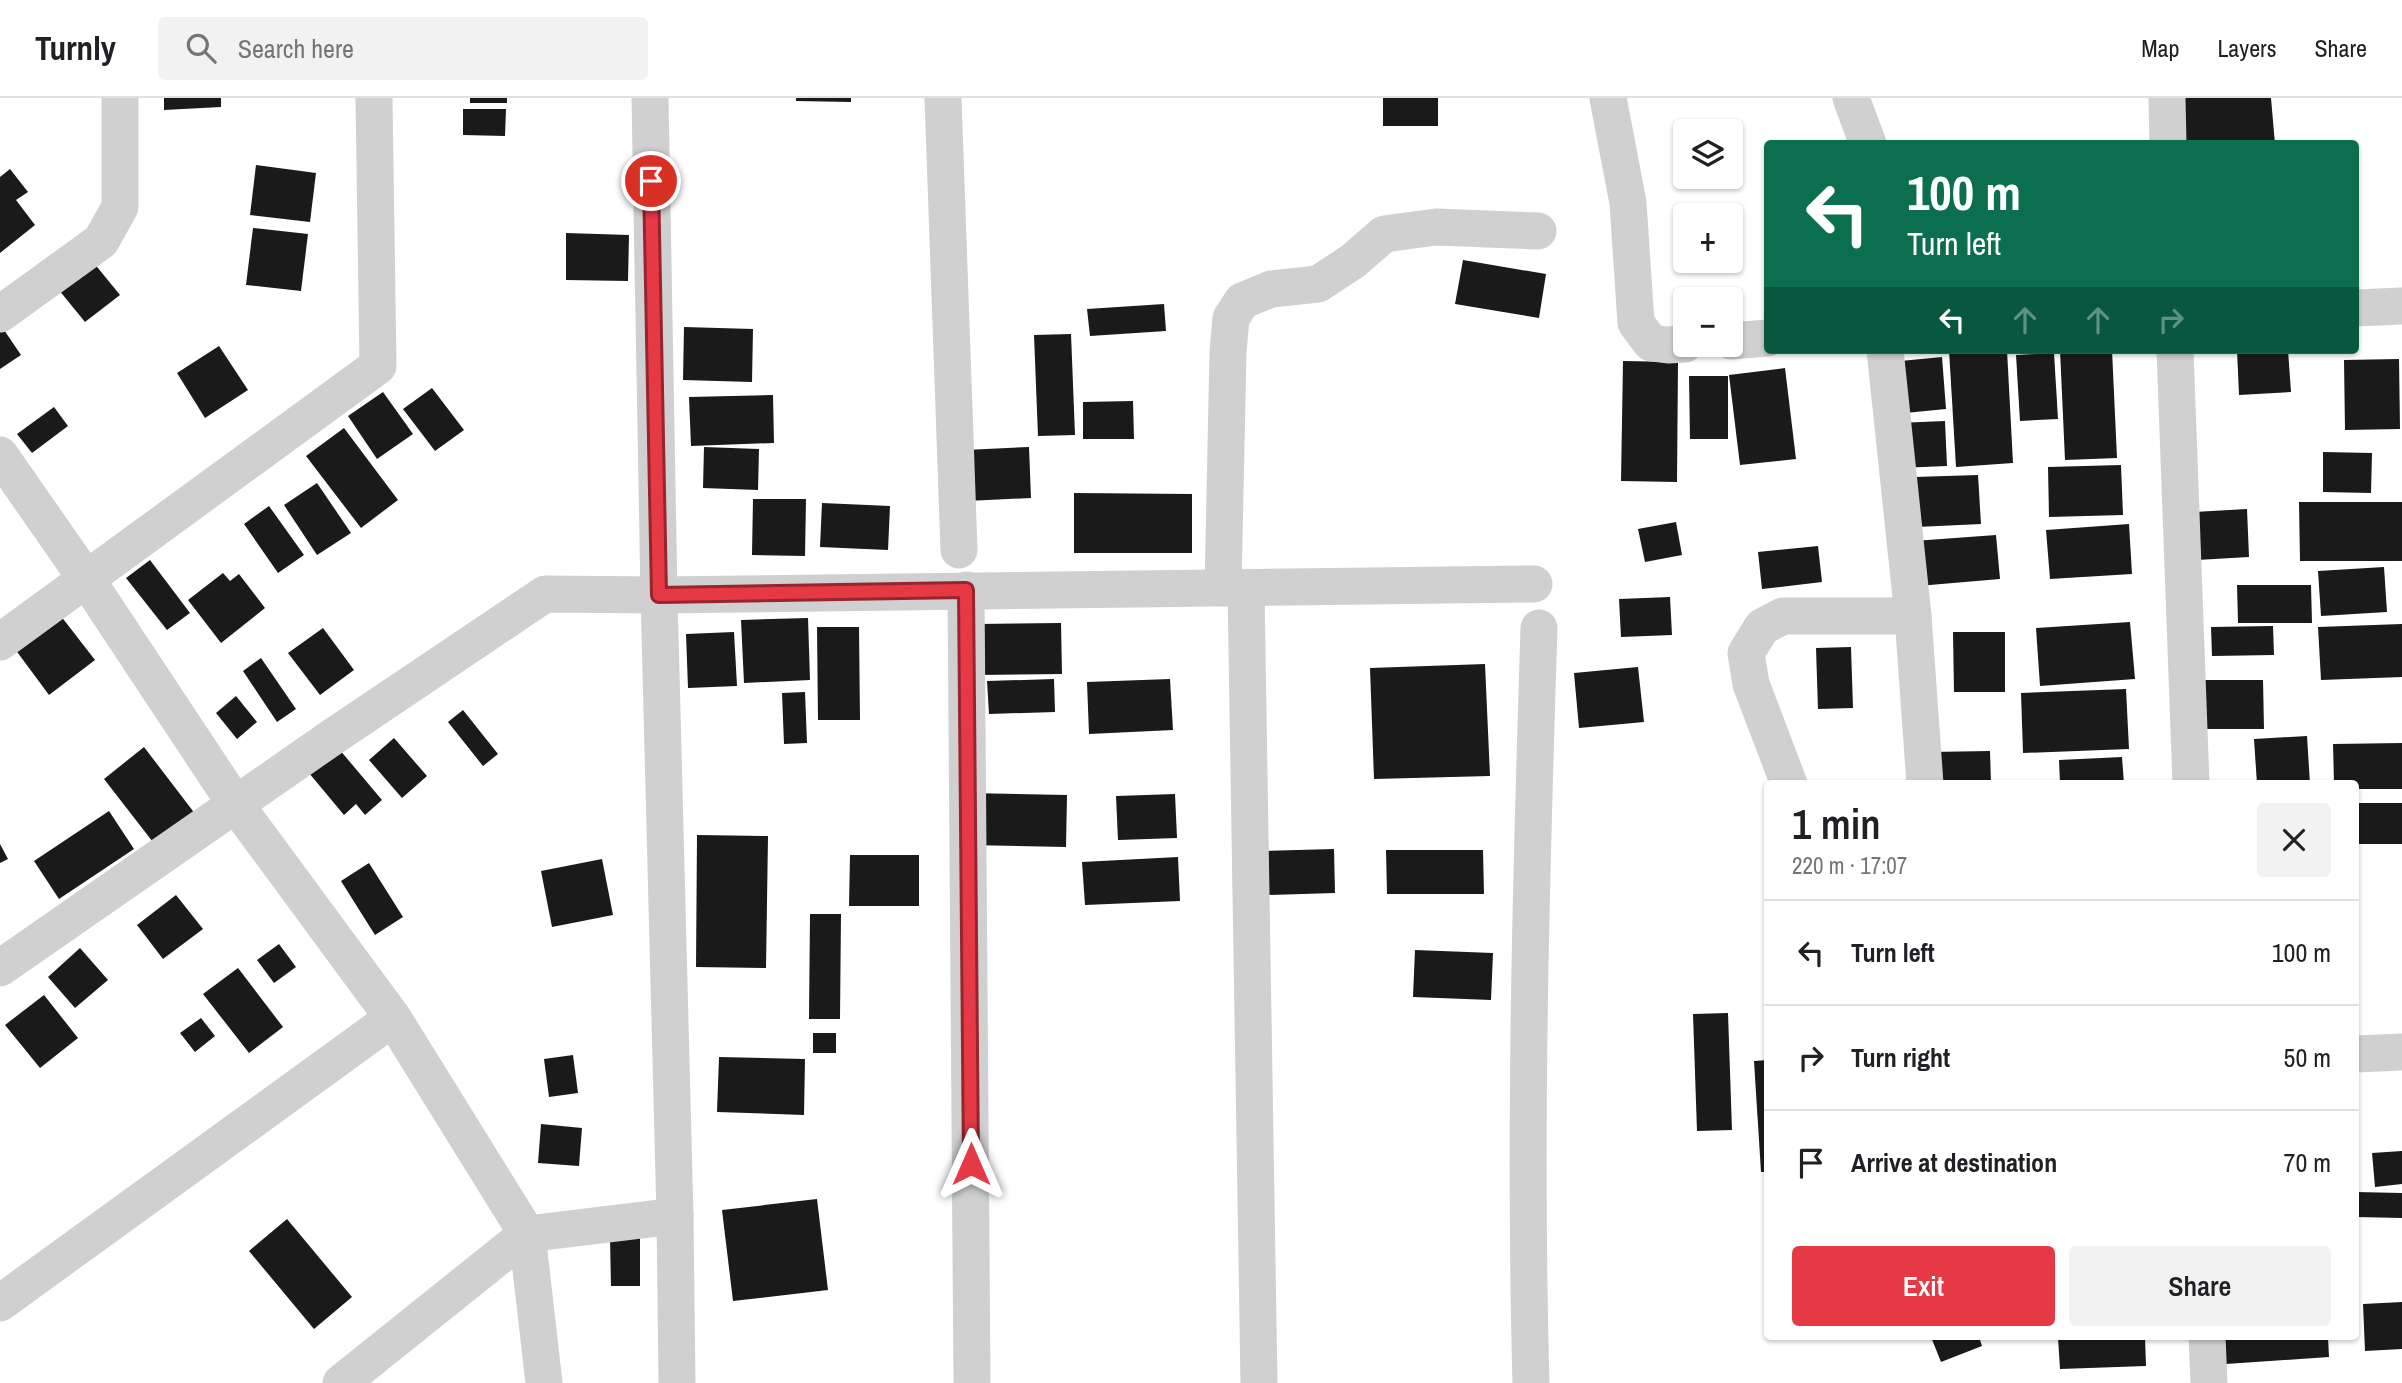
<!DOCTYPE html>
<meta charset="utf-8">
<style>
body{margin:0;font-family:"Archivo Narrow",sans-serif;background:#f2f2f2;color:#202124;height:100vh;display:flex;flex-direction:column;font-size:26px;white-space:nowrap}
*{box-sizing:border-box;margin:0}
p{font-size:23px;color:#757577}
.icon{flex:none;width:38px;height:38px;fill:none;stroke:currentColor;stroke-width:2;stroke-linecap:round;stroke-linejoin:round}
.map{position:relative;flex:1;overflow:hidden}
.details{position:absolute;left:1764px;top:682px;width:595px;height:560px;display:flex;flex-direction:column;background:#fff;border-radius:7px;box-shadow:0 2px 5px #0004}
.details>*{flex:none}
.guide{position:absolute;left:1764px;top:42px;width:595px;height:214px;border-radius:7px;box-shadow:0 2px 5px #0004;background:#0b6e4f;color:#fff;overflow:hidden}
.controls{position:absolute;left:1673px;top:21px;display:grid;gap:14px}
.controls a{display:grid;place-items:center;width:70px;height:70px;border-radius:7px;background:#fff;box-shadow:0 2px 5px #0004;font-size:35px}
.pin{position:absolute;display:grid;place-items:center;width:60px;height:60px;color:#fff;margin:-30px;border:4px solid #fff;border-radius:50%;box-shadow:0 2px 7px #0007}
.me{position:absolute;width:77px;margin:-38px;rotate:0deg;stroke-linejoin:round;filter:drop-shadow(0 0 5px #0008)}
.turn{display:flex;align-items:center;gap:24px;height:147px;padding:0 28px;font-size:32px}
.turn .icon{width:91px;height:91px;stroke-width:2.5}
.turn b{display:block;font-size:49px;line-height:60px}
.lanes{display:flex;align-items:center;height:66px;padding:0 28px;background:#0003;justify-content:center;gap:35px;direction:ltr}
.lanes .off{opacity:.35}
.round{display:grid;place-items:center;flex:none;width:74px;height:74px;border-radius:7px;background:#f2f2f2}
.overview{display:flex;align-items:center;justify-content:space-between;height:119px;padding:0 28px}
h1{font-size:42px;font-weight:600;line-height:52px}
.button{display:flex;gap:14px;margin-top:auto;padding:14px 28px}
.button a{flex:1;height:80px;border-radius:7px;background:#e63946;color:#fff;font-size:28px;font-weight:600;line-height:80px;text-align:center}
.button a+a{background:#f2f2f2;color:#202124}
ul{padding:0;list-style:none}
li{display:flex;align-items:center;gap:21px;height:105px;padding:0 28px;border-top:2px solid #e0e0e0}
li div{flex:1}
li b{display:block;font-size:26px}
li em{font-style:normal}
header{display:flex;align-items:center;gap:42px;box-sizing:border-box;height:98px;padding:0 35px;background:#fff;border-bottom:2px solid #e0e0e0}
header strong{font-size:33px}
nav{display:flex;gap:38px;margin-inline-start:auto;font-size:24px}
.search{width:490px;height:63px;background:#f2f2f2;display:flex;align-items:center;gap:18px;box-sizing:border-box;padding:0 24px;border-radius:7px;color:#757577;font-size:26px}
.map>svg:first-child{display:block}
.building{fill:#1a1a1a}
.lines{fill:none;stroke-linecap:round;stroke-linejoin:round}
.minor{stroke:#d0d0d0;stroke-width:37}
.route-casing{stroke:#96252e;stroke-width:18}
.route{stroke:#e63946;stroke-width:12}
</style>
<header>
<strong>Turnly</strong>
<div class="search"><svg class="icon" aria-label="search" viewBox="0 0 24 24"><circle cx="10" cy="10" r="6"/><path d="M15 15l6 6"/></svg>Search here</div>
<nav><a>Map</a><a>Layers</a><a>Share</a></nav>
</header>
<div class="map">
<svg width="2402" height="1285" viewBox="0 0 2402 1285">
<rect width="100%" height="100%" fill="#fff"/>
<g class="building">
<polygon points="164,0 221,0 221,9 164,12"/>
<rect x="470" y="0" width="37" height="5"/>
<polygon points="796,0 851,0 851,4 796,3"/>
<rect x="1383" y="0" width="55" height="28"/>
<polygon points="2169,0 2271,0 2275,46 2173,46"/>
<polygon points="463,11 506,11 505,38 463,37"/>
<polygon points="256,67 316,75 310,124 250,117"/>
<polygon points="10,71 28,94 16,102 35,127 0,155 0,79"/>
<polygon points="253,130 308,136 301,193 246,187"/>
<polygon points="566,135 629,137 628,183 566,182"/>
<polygon points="89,159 120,197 85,224 54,186"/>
<polygon points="1463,162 1546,176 1539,220 1455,206"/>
<polygon points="1164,206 1166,233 1090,238 1087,211"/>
<polygon points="0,226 21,257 0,271"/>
<polygon points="684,229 753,231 752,284 683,282"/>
<polygon points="1071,236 1075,337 1038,338 1034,237"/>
<polygon points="219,248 248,292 205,320 177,275"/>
<polygon points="1949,252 2007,252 2013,365 1956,369"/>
<polygon points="2060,252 2112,252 2117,360 2065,362"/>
<polygon points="2237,252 2288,252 2291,294 2239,297"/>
<polygon points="2054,255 2058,321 2020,323 2016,257"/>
<polygon points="1942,259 1946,311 1895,316 1890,264"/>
<polygon points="2399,261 2400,331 2345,332 2344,262"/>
<polygon points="1623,263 1678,264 1677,384 1621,383"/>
<polygon points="1785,270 1796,361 1740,367 1729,277"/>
<polygon points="1689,278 1728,278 1728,341 1690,341"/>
<polygon points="432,290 464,332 435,353 403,311"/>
<polygon points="383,294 413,336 377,361 348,318"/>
<polygon points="773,297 774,345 691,348 689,299"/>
<polygon points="1133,303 1134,341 1083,341 1083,304"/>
<polygon points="54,309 68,328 32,355 17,336"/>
<polygon points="1945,323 1947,368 1899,370 1897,325"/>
<polygon points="344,330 398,402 361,430 306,358"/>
<polygon points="704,349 759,351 758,392 703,390"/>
<polygon points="1029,349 1031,400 967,403 965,352"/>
<polygon points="2323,354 2372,355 2371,395 2323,394"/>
<polygon points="2121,367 2123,417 2049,419 2048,369"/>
<polygon points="1978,377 1981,426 1917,429 1914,379"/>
<polygon points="317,385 351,435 317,457 284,407"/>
<polygon points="1074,395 1192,396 1192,455 1074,455"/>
<polygon points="753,401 806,401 805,458 752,457"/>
<polygon points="2299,404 2402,404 2402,463 2300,463"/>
<polygon points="822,405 890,408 888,452 820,449"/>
<polygon points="269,408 304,457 278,475 244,426"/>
<polygon points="2247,411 2249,459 2197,462 2194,414"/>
<polygon points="1676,424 1682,457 1645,464 1638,431"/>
<polygon points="2129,426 2132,476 2050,481 2046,432"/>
<polygon points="1996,437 2000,481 1918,488 1914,443"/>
<polygon points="1818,448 1822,484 1762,491 1758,454"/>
<polygon points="150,462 190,515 167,532 126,480"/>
<polygon points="2384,469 2387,514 2321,518 2318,473"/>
<polygon points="223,475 230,483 239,476 265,510 221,545 188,502"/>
<polygon points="2237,487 2311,487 2312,525 2238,525"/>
<polygon points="1670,499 1672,537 1621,539 1619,501"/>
<polygon points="57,513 95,562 49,597 12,547"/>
<polygon points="808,520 810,582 744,585 741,522"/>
<polygon points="2130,524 2135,581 2040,588 2036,530"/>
<polygon points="1061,525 1062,576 977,577 976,526"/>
<polygon points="2402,526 2402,579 2321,582 2318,529"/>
<polygon points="2273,528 2274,557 2212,558 2211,529"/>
<polygon points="817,529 859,529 860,622 818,622"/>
<polygon points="323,530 354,572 320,597 288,555"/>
<polygon points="734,534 737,588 688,590 686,536"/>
<polygon points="1953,534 2005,534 2005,594 1954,594"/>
<polygon points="1851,549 1853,610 1818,611 1816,550"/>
<polygon points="261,560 296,611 277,624 243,573"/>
<polygon points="1485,566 1490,678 1374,681 1370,570"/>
<polygon points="1638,569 1644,624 1579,630 1574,575"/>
<polygon points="1054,581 1055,614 989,616 987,583"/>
<polygon points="1170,581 1173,632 1089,636 1087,584"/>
<polygon points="2199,582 2263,582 2264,631 2199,631"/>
<polygon points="2126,591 2129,651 2023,655 2021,595"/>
<polygon points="805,594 807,645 784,646 782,595"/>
<polygon points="236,598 257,624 237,641 216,615"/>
<polygon points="463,612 498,656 483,668 448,624"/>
<polygon points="2307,638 2310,686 2257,686 2254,641"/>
<polygon points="394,640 427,678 402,700 369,662"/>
<polygon points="2402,645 2402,691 2356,691 2356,686 2334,686 2333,646"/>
<polygon points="144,649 196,717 156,748 104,681"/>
<polygon points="339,651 382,702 365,717 356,706 344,717 309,675"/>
<polygon points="1990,653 1991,686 1931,686 1930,654"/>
<polygon points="2122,659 2124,686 2060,686 2059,662"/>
<polygon points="969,695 1067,697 1066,749 968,747"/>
<polygon points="1175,696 1177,740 1118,742 1116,698"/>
<rect x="2356" y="705" width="46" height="41"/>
<polygon points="109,713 134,751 59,801 34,763"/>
<polygon points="697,737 768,738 766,870 696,869"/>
<polygon points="0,746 8,761 0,765"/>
<polygon points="1334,751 1335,795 1267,797 1265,753"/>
<polygon points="1386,752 1483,752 1484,796 1387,796"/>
<polygon points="850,757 919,757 919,808 849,808"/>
<polygon points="1178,759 1180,803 1085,807 1082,764"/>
<polygon points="602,761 613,817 552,829 541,773"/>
<polygon points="369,765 403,819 375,837 341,783"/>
<polygon points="176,797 203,831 163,861 137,827"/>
<polygon points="810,816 841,816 840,921 809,921"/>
<polygon points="279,846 296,869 274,885 257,862"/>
<polygon points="80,850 108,882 75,910 48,879"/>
<polygon points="1415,852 1493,855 1491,902 1413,899"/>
<polygon points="238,870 283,929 249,955 203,896"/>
<polygon points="44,897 78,940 40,970 5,927"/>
<polygon points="1728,915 1732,1032 1697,1033 1693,916"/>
<polygon points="201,920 215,938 195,954 180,935"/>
<rect x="813" y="935" width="23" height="20"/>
<polygon points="573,957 578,995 549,999 544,961"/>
<polygon points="719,959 805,961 804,1017 717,1014"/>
<polygon points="1768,962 1768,1074 1761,1074 1754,963"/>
<polygon points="541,1026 582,1030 579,1068 538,1065"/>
<polygon points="2402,1053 2402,1086 2375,1089 2372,1055"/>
<polygon points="2356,1094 2402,1095 2402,1120 2356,1119"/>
<polygon points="817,1101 828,1192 733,1203 722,1112"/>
<polygon points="287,1121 352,1199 314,1231 249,1153"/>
<polygon points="610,1140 640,1140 640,1188 611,1188"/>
<polygon points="2402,1204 2402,1251 2365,1253 2363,1206"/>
<polygon points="1931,1239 1979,1239 1982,1248 1941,1264"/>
<polygon points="2058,1239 2145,1239 2146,1268 2060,1271"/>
<polygon points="2225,1239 2328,1239 2329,1259 2226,1266"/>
</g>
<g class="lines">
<g class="minor">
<polyline points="650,0 659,497 675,1118 677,1285"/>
<polyline points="943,0 959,452"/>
<polyline points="1608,0 1628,105 1636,225 1651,245 1668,247 1685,246"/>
<polyline points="1851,0 1868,46"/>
<polyline points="2167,0 2168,46"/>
<polyline points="2356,210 2402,208"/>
<polyline points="0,216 101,143 120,109 120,0"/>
<polyline points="1731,243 1768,240"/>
<polyline points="1885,252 1913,518 1925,686"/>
<polyline points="2175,252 2191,686"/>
<polyline points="0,357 87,482 236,707 393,920 527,1136 544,1285"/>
<polyline points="1223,490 1228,254 1231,220 1242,203 1271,191 1318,186 1353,163 1384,136 1436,129 1538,133"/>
<polyline points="1246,491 1259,1285"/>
<polyline points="966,492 972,1285"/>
<polyline points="0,544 378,268 374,0"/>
<polyline points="1789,686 1751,586 1746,555 1762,529 1783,518 1913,518"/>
<polyline points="0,870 331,640 545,496 659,497 1534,486"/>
<polyline points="2356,956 2402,954"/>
<polyline points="0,1205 393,920"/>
<polyline points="2207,1239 2209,1285"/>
<polyline points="341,1285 527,1136 675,1118"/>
<path d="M 1531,1285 C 1524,1033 1531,781 1539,530"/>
</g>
</g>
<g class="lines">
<g class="route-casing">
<polyline id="route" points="651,83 659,497 966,492 971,1066"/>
</g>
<use href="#route" class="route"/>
</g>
</svg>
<div class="controls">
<a><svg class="icon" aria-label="layers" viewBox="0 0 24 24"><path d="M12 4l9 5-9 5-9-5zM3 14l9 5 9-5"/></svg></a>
<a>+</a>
<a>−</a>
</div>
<div class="pin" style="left:651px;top:83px;background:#d93025"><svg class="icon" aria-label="arrive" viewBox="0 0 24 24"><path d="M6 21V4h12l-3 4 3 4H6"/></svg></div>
<svg class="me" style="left:971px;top:1066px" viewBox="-20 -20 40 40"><path d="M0-17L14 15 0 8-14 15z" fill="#e63946" stroke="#fff" stroke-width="4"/></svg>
<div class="guide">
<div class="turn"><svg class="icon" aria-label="left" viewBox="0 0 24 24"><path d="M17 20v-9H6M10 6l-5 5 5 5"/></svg><div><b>100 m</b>Turn left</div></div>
<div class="lanes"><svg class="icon" aria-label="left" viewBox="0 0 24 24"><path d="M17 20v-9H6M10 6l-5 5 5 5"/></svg><svg class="icon off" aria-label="ahead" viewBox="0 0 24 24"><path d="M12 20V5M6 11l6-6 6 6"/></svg><svg class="icon off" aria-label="ahead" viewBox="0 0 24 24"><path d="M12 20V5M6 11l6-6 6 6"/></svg><svg class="icon off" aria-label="right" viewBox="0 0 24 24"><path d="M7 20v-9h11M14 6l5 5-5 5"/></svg></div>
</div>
<section class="details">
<div class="overview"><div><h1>1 min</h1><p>220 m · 17:07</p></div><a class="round"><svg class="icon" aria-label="close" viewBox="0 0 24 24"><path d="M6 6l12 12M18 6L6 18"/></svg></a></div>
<ul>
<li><svg class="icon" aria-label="left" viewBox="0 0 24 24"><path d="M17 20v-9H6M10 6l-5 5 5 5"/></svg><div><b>Turn left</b></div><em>100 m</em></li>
<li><svg class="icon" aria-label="right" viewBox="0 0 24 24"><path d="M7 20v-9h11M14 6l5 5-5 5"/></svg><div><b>Turn right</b></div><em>50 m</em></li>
<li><svg class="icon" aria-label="arrive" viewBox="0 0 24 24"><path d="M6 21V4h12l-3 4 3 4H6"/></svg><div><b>Arrive at destination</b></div><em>70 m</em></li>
</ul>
<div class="button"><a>Exit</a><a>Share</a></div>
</section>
</div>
